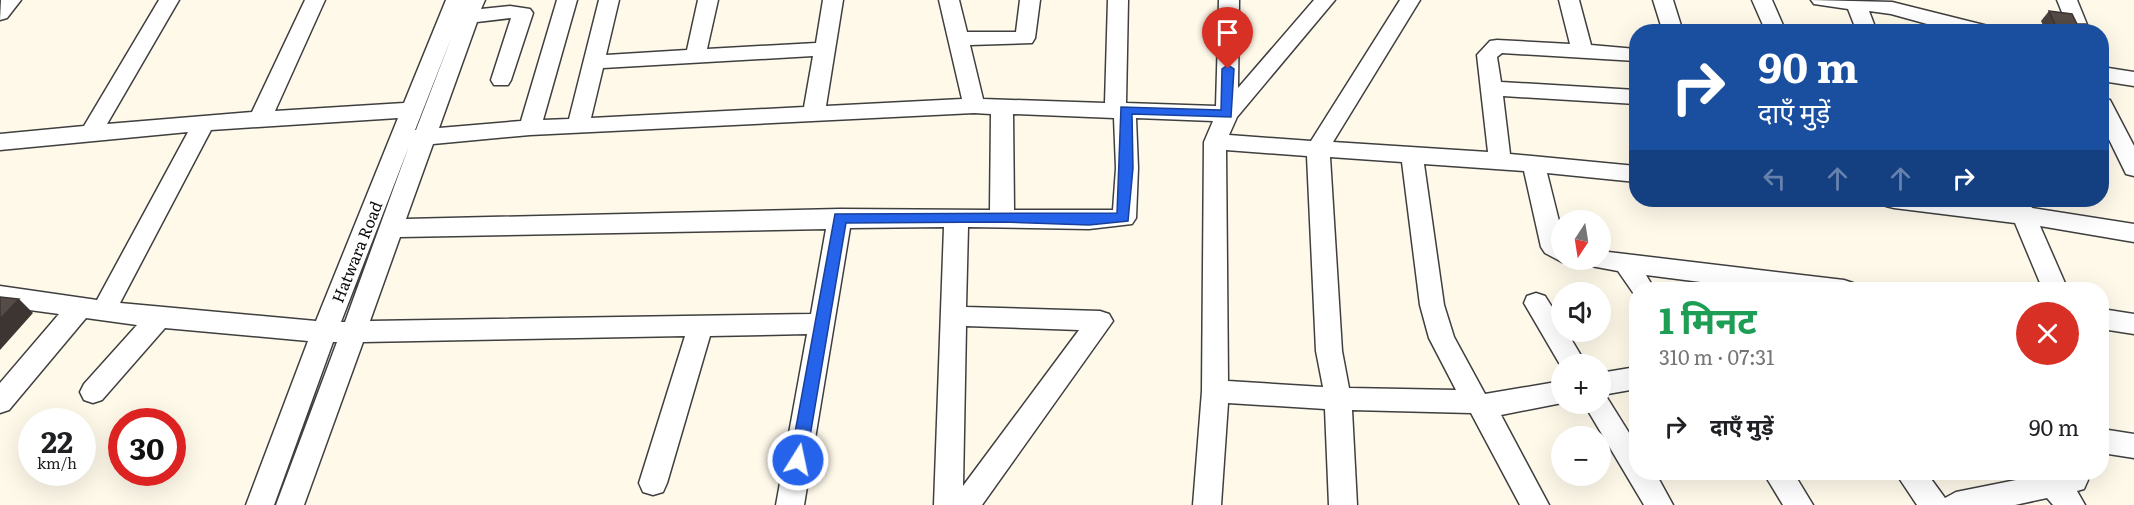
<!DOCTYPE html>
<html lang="hi">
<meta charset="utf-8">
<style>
body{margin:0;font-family:Literata,"Noto Sans Devanagari",serif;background:#f6f6f6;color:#202124;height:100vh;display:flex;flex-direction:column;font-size:22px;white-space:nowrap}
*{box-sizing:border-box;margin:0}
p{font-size:20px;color:#757577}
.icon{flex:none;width:33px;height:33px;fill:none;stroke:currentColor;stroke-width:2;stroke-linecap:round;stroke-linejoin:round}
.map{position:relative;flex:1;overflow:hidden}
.panel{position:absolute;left:1629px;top:282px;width:480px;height:198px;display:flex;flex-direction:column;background:#fff;border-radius:24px;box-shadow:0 6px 24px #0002}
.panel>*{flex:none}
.hud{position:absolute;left:1629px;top:24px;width:480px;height:183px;border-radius:24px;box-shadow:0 6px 24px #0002;background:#1a4fa0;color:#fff;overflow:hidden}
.needle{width:39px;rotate:192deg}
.buttons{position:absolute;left:1551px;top:210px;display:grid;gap:12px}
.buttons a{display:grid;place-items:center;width:60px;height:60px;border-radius:50%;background:#fff;box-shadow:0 6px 24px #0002;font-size:30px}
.speed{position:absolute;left:18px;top:408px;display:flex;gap:12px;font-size:30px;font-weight:700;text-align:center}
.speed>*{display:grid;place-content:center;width:78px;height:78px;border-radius:50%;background:#fff;box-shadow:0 6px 24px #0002;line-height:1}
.speed small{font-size:15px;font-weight:400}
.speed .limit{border:9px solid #d22;background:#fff;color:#111}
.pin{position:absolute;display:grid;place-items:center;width:51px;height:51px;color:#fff;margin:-62px -26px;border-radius:50% 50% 50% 0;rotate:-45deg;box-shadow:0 0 6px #0007}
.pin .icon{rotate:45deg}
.me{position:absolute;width:66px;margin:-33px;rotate:10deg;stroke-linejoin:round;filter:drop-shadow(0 0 4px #0008)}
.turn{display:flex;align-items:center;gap:21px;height:126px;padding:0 30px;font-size:27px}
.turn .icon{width:78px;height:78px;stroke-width:2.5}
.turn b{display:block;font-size:42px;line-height:51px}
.lanes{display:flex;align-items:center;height:57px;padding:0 30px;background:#0003;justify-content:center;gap:30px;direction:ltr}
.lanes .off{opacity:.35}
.round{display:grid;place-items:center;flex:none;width:63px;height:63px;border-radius:32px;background:#f6f6f6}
.head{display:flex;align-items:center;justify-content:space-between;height:102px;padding:0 30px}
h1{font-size:36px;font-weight:700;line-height:45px;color:#1e9e55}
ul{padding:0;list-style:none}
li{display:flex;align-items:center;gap:18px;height:84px;padding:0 30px}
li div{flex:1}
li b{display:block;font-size:22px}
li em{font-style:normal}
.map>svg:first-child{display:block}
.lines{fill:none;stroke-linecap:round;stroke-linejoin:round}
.minor-casing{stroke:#3f3f3f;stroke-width:3}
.minor{fill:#fff;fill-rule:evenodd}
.wall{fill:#49413d}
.shaded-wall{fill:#3c3532}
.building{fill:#554c47;stroke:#3c3532;stroke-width:1.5}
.route{fill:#2563eb;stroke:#184099;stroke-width:1.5}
.labels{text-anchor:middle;stroke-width:6;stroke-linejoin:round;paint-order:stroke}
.street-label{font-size:16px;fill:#0c0c0c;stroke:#fff}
</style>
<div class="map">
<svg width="2134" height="505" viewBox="0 0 2134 505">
<rect width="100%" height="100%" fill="#fff9ea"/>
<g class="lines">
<g class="minor-casing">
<g id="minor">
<polygon points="21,0 7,18 0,20 1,0"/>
<path d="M 159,0 L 179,0 L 107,124 L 252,112 L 305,0 L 325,0 L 275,111 L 404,103 L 446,0 L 485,0 L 481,9 L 510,6 L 530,9 L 533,13 L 511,80 L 508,85 L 494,85 L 491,80 L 511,18 L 477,22 L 439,128 L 521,121 L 557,0 L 577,0 L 543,120 L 569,119 L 599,0 L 619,0 L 606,55 L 687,50 L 698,0 L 718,0 L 707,49 L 816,43 L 823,0 L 843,0 L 826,106 L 962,99 L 939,0 L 959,0 L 967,32 L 1016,32 L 1020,0 L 1040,0 L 1035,38 L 1032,43 L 970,45 L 983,99 L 1105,103 L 1108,0 L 1128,0 L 1126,103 L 1216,106 L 1219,0 L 1239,0 L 1238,88 L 1314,0 L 1335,0 L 1237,117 L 1229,135 L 1311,141 L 1400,0 L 1420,0 L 1333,142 L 1488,152 L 1477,55 L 1490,41 L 1497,40 L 1570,44 L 1559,0 L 1579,0 L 1591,45 L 1636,49 L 1636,61 L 1502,53 L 1497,57 L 1501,82 L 1636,90 L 1636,104 L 1503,96 L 1510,154 L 1636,166 L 1636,182 L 1547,173 L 1562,233 L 1562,260 L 1570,260 L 1562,262 L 1545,253 L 1541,247 L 1524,171 L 1424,164 L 1444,305 L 1454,337 L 1485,394 L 1562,381 L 1562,403 L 1501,415 L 1549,505 L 1520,505 L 1471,413 L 1352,410 L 1357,505 L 1329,505 L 1325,409 L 1228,403 L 1221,505 L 1193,505 L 1202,391 L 1204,142 L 1213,121 L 1136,118 L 1138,168 L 1136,218 L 1132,224 L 1089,229 L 968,227 L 966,307 L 1100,311 L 1109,314 L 1113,321 L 982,505 L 934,505 L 944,227 L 850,228 L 804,505 L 776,505 L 807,334 L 710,336 L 667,483 L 663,492 L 653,495 L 643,492 L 639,483 L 685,336 L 363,342 L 304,505 L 276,505 L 337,342 L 333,342 L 274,505 L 246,505 L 308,341 L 165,328 L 102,400 L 93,403 L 84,400 L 80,392 L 84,384 L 137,325 L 86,318 L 9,410 L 0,413 L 0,383 L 59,314 L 0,306 L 0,286 L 97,300 L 188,132 L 0,150 L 0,134 L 84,126 ZM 452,36 L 416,130 L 415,130 ZM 813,56 L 804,107 L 591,118 L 603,68 ZM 974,113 L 991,114 L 990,210 L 840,209 L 406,219 L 433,144 L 530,135 ZM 1013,114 L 1114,118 L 1116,168 L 1113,210 L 1014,210 ZM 398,118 L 316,321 L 120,303 L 211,130 ZM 409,146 L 345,322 L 341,322 ZM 1226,150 L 1307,156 L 1316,351 L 1323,387 L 1228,381 ZM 1330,157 L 1402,162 L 1420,305 L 1429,338 L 1456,390 L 1349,388 L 1342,351 ZM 826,229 L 811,314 L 370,321 L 400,237 ZM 966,326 L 1079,330 L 963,486 Z"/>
<polygon points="1653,0 1673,0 1683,32 1663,32"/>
<polygon points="1752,0 1772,0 1786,32 1766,32"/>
<polygon points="1811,0 1892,2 1996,28 1999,32 1956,32 1891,14 1869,11 1877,32 1857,32 1848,9 1814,4"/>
<polygon points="2057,0 2077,0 2090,32 2070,32"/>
<polygon points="2102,67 2134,72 2134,86 2102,81"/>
<polygon points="2102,98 2110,100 2134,146 2134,176 2126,174 2102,125"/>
<polygon points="1882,200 1963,200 2008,205 2010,200 2028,200 2032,208 2134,224 2134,242 2040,226 2068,290 2043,290 2015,223 1894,208 1886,206"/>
<polygon points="1600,251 1844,280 1853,283 1856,290 1763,290 1646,275 1655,290 1636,290 1636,297 1618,271 1591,266 1588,260 1600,260"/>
<polygon points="1536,293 1545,296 1562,323 1562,332 1567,332 1586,364 1562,364 1562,368 1524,303 1527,296"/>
<polygon points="2102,309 2134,314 2134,334 2102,329"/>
<polygon points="1636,367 1636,389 1602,395 1606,396 1636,444 1636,472 1655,472 1673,505 1644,505 1584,404 1600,404 1600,373"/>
<polygon points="2102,429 2134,434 2134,458 2102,453"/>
<polygon points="1763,472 1793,472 1813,505 1783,505"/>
<polygon points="1895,472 1926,472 1945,498 1956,492 2031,477 2031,472 2086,472 2088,480 2084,489 2077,491 2085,505 2053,505 2047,498 2015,505 1917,505"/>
</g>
</g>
<use href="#minor" class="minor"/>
</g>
<polygon class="wall" points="2049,11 2077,24 2089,32 2046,32 2041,21"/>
<polygon class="shaded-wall" points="19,299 33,313 0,350 0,319"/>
<g class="building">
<polygon points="2049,11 2072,14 2077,24 2086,24 2089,32 2058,31"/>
<polygon points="0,297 19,299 0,319"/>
</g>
<polygon class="route" points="1228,65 1234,69 1231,117 1132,114 1133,168 1128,221 1089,225 1002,222 846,223 806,460 803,465 792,465 790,460 835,214 1117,213 1121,107 1221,110 1222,69"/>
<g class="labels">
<g class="street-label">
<text transform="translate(357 252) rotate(-68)" y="6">Hatwara Road</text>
</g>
</g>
</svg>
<div class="buttons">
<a><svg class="needle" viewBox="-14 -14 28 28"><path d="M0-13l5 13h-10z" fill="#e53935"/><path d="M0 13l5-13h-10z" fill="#757577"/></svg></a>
<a><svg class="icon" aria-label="sound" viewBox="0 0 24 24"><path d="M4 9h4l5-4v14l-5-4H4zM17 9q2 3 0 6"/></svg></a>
<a>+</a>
<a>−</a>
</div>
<div class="speed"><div>22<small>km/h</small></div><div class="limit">30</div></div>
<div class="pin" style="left:1228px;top:69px;background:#d93025"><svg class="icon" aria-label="arrive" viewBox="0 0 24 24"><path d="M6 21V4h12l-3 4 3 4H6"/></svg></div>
<svg class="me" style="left:798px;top:460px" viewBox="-20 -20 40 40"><circle r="17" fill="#2563eb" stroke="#fff" stroke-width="3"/><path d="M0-11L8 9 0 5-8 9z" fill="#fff"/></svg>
<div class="hud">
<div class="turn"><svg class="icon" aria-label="right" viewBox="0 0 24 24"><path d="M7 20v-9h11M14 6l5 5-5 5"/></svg><div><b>90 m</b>दाएँ मुड़ें</div></div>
<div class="lanes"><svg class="icon off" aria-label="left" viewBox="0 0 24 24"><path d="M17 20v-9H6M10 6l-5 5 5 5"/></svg><svg class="icon off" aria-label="ahead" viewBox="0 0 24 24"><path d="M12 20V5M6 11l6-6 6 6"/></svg><svg class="icon off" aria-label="ahead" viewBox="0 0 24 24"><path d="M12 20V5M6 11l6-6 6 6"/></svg><svg class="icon" aria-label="right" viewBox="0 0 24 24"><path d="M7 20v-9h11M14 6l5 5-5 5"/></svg></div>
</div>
<section class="panel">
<div class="head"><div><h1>1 मिनट</h1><p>310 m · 07:31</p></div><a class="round" style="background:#d93025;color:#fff"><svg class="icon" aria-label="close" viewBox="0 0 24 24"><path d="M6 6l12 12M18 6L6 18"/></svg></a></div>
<ul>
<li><svg class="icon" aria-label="right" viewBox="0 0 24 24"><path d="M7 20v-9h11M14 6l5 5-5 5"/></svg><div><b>दाएँ मुड़ें</b></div><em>90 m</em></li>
</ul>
</section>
</div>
